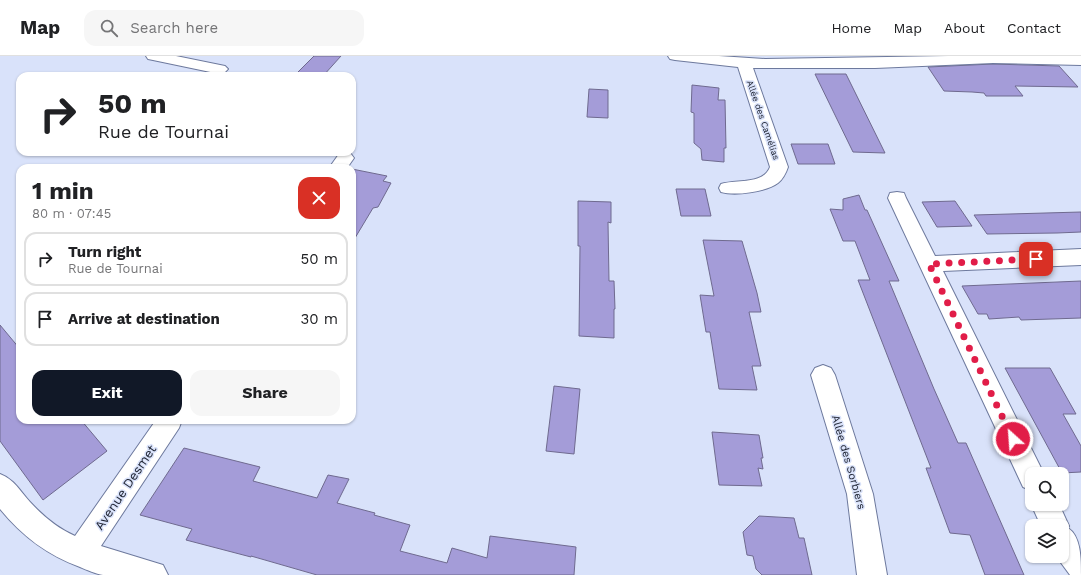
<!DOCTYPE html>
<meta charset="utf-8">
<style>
body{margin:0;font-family:"Work Sans",sans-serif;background:#f6f6f6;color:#202124;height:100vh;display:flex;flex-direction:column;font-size:15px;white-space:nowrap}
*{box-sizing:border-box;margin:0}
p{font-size:13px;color:#757577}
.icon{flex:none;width:22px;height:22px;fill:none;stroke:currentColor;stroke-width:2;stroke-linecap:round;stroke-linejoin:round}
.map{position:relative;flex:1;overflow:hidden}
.drawer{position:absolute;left:16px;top:108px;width:340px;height:260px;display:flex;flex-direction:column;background:#fff;border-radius:12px;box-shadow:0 1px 3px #0004}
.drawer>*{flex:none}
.banner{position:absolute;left:16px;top:16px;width:340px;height:84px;border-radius:12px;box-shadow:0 1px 3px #0004;background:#fff;color:#202124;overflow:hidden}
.fabs{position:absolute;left:1025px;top:411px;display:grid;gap:8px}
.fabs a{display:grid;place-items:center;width:44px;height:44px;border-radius:8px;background:#fff;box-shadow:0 1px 3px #0004;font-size:20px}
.pin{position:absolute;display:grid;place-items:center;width:34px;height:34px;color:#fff;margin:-17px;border-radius:8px;box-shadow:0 2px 6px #0006}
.me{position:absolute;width:44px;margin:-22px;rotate:334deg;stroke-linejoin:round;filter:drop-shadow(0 0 3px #0008)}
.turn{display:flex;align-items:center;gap:14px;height:84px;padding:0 16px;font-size:18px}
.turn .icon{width:52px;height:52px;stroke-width:2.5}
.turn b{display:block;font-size:28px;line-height:34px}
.round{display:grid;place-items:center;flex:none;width:42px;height:42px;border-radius:12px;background:#f6f6f6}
.headline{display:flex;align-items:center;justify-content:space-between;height:68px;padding:0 16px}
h1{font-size:24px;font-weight:700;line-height:30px}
.button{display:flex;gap:8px;margin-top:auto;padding:8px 16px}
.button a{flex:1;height:46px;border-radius:12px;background:#111827;color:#fff;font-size:16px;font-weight:700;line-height:46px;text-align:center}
.button a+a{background:#f6f6f6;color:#202124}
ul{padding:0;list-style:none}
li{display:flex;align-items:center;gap:12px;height:54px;margin:0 8px 6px;padding:0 8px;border:2px solid #e0e0e0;border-radius:12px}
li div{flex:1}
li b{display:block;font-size:15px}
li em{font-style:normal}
header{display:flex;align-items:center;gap:24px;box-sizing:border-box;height:56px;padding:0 20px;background:#fff;border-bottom:1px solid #e0e0e0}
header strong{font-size:19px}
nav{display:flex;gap:22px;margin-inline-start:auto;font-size:14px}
.search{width:280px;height:36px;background:#f6f6f6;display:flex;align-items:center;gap:10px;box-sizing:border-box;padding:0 14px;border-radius:12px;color:#757577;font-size:15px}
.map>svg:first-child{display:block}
.building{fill:#a49cd8;stroke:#6f6a8f}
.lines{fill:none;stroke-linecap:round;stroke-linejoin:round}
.minor-casing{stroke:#6d799d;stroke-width:2}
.minor{fill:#fff;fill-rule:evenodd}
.route{stroke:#e11d48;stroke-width:7;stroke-dasharray:0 12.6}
.labels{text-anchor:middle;stroke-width:3;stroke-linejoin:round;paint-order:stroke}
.far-street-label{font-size:9px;fill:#1c212f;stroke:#d9e2fa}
.street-label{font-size:11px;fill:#1c212f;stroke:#d9e2fa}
.near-street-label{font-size:13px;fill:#1c212f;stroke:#d9e2fa}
</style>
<header>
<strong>Map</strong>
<div class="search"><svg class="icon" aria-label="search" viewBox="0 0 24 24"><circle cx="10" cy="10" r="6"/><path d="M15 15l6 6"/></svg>Search here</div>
<nav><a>Home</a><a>Map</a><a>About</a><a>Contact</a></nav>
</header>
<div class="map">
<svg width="1081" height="519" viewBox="0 0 1081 519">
<rect width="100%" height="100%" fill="#d9e2fa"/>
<g class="building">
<polygon points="314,0 341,0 323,20 294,20"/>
<polygon points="993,8 1059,10 1078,31 1015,30 1023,40 986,40 984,37 972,36 944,35 928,11"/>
<polygon points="815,18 846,18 885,97 853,96"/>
<polygon points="692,29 719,32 718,44 725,44 726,92 724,92 724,106 702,104 701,93 694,87 694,57 691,56"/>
<polygon points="589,33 608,34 608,62 587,61"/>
<polygon points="791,88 828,88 835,108 798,108"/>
<polygon points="352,113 387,120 383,125 391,127 378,151 373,152 352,187"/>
<polygon points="676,133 705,133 711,160 681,160"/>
<polygon points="859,139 865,154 867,154 899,225 889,225 934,333 958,387 966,387 1024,519 985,519 970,479 950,477 926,412 931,412 858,224 870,224 855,185 843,185 830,153 843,154 843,143"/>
<polygon points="578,145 611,146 611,167 608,166 609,225 614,225 615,253 614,253 614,282 579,280 580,190 578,190"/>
<polygon points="955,145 972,170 937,171 922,146"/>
<polygon points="1081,156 1081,176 1057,177 987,178 974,159"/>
<polygon points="703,184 742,185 757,237 761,256 749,256 761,310 752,310 757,334 719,333 710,276 706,276 700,239 714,240"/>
<polygon points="1081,225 1081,262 1021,264 1019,261 989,263 987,258 978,258 962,230"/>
<polygon points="0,269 20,293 20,364 81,364 107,395 43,444 0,385"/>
<polygon points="1005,312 1050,312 1076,358 1063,358 1081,390 1081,416 1062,417"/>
<polygon points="554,330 580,333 574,398 546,395"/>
<polygon points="712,376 759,379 763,402 761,402 763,413 758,412 762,430 719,429"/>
<polygon points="184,392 260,411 253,425 317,442 328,419 349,423 337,447 375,457 374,459 410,469 400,495 447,507 452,492 487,502 490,480 576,491 574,519 317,519 251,500 251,501 186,484 192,473 140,459"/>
<polygon points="759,460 794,462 799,482 804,482 812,519 762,519 756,513 753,500 747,499 743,476"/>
</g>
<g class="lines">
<g class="minor-casing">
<g id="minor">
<polygon points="146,0 176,0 225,10 228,13 225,16 220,18 153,4 148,3"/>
<path d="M 668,0 L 719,0 L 765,3 L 948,0 L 1081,0 L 1081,9 L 993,7 L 875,12 L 753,12 L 788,111 C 786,117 783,123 778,127 C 766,136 735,140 721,136 L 719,132 L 721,128 C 737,123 763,129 770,111 L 738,11 L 675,4 L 670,3 Z"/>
<polygon points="345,96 351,98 354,102 347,112 329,112 339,98"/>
<polygon points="897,136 904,137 906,142 935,200 1081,193 1081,209 943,215 1044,418 1032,418 1032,435 1023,431 888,142 890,137"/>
<polygon points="823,309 831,312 835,319 873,438 887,519 857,519 847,438 811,319 815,312"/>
<path d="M 156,364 L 182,364 L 179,372 L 101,490 L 163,509 L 168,519 C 147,519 123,519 103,519 C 96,518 87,514 80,511 C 47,499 22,480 0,453 L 0,418 C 14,423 20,435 30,446 C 43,460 57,472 75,480 Z"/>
<path d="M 1032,447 L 1032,448 L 1059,448 L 1069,470 L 1068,472 C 1081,480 1081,503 1081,519 L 1070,519 L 1056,500 L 1062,500 L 1062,470 L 1041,470 L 1031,448 Z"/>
</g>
</g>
<use href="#minor" class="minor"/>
</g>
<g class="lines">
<polyline class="route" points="1013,383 929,208 1036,203"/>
</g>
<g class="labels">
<g class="far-street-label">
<text transform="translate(763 64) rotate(71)" y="3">Allée des Camélias</text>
</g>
<g class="street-label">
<text transform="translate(849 406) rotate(74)" y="4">Allée des Sorbiers</text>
</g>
<g class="near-street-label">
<text transform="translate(125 431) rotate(-56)" y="5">Avenue Desmet</text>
</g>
</g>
</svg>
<div class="fabs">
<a><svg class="icon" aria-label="search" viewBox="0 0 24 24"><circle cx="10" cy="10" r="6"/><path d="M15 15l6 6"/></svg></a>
<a><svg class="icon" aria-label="layers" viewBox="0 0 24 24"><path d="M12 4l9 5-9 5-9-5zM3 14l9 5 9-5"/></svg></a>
</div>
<div class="pin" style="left:1036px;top:203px;background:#d93025"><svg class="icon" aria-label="arrive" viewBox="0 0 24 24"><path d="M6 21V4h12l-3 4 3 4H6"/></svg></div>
<svg class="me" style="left:1013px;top:383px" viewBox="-20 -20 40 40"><circle r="17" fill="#e11d48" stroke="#fff" stroke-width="3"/><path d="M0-11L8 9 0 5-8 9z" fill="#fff"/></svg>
<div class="banner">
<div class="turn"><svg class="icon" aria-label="right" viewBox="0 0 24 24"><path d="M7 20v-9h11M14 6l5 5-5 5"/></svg><div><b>50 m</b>Rue de Tournai</div></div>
</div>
<section class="drawer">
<div class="headline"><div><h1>1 min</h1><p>80 m · 07:45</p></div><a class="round" style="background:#d93025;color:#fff"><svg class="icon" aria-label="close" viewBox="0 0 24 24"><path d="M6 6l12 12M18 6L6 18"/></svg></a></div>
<ul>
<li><svg class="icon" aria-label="right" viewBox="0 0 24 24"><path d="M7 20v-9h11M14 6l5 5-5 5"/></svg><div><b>Turn right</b><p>Rue de Tournai</p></div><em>50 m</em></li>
<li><svg class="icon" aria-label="arrive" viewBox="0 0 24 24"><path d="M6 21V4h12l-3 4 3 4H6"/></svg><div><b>Arrive at destination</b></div><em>30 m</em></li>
</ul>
<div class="button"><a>Exit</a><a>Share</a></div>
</section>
</div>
